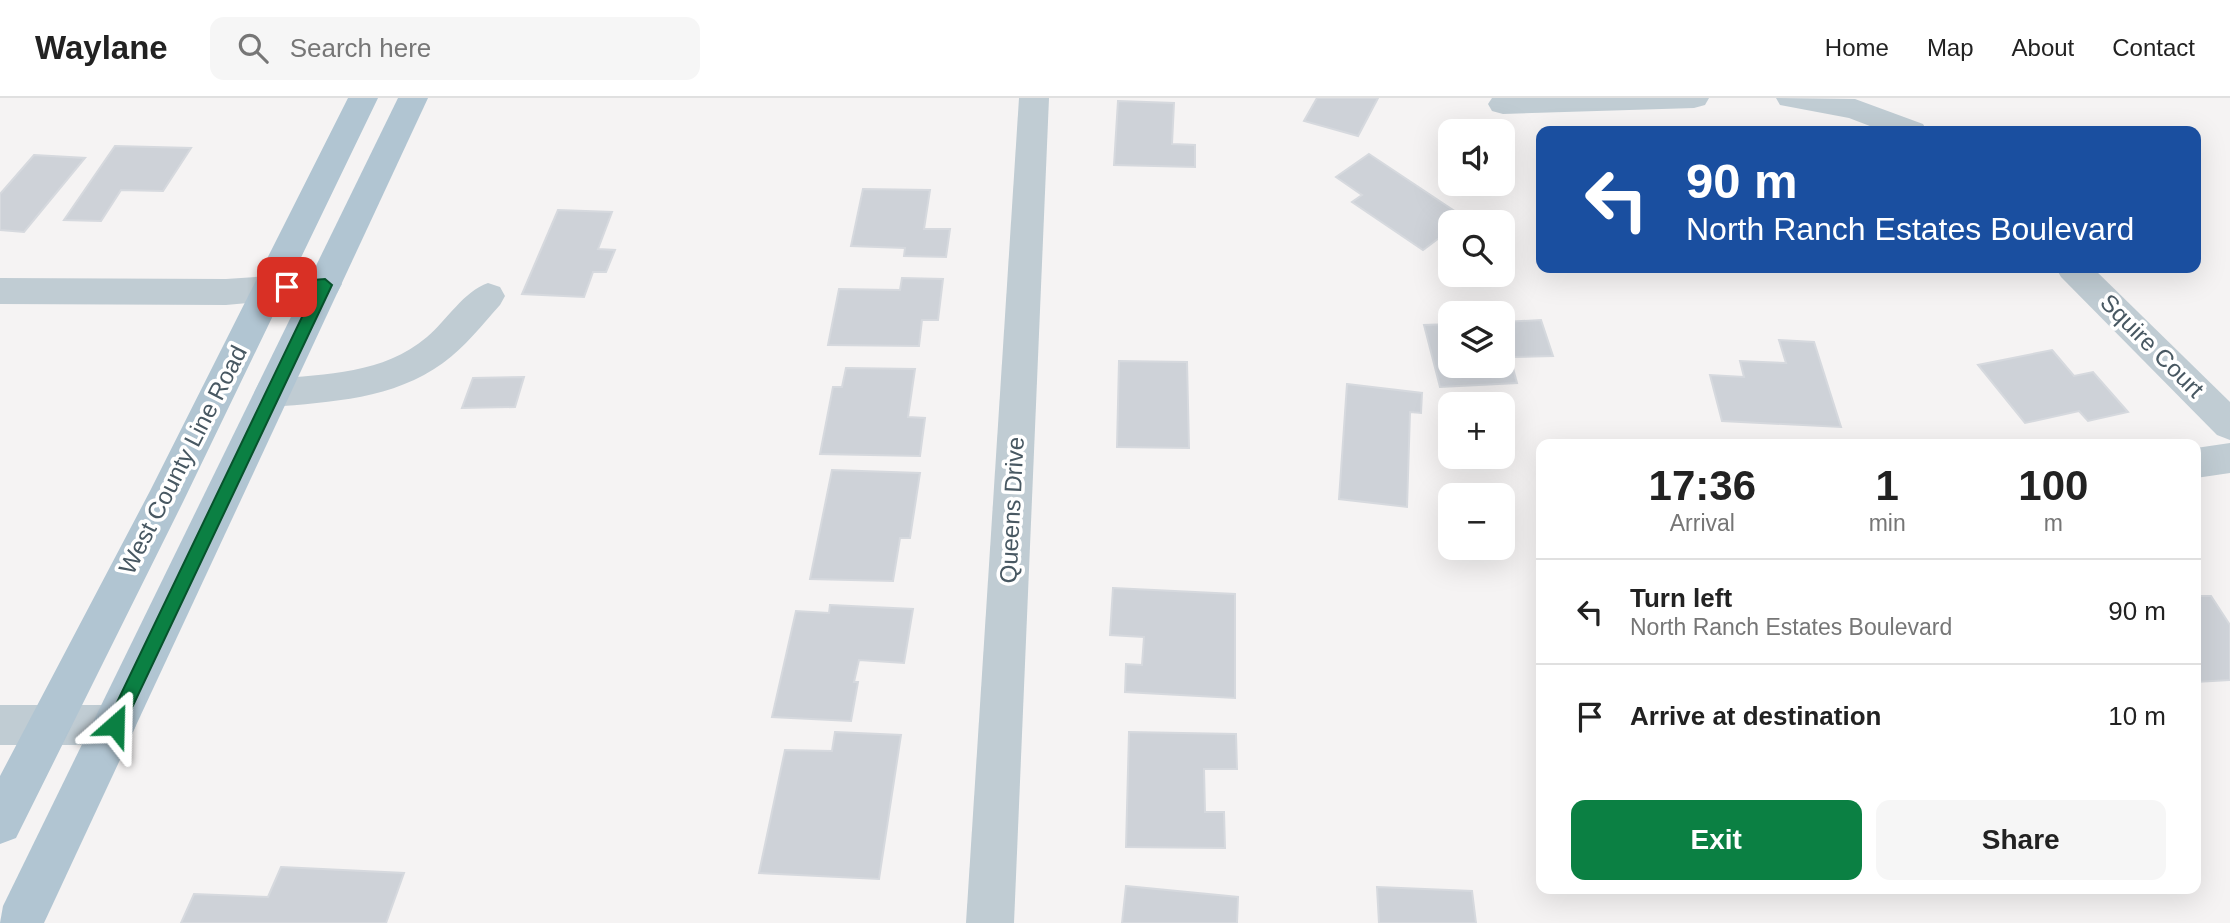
<!DOCTYPE html>
<meta charset="utf-8">
<style>
body{margin:0;font-family:Helvetica,sans-serif;background:#f6f6f6;color:#222;height:100vh;display:flex;flex-direction:column;font-size:26px;white-space:nowrap}
*{box-sizing:border-box;margin:0}
p{font-size:23px;color:#767676}
.icon{flex:none;width:38px;height:38px;fill:none;stroke:currentColor;stroke-width:2;stroke-linecap:round;stroke-linejoin:round}
.map{position:relative;flex:1;overflow:hidden}
.sheet{position:absolute;left:1536px;top:341px;width:665px;height:455px;display:flex;flex-direction:column;background:#fff;border-radius:14px;box-shadow:0 7px 28px #0002}
.sheet>*{flex:none}
.top-card{position:absolute;left:1536px;top:28px;width:665px;height:147px;border-radius:14px;box-shadow:0 7px 28px #0002;background:#1a4fa0;color:#fff;overflow:hidden}
.tools{position:absolute;left:1438px;top:21px;display:grid;gap:14px}
.tools a{display:grid;place-items:center;width:77px;height:77px;border-radius:14px;background:#fff;box-shadow:0 7px 28px #0002;font-size:35px}
.pin{position:absolute;display:grid;place-items:center;width:60px;height:60px;color:#fff;margin:-30px;border-radius:14px;box-shadow:0 4px 10px #0006}
.me{position:absolute;width:77px;margin:-38px;rotate:25deg;stroke-linejoin:round;filter:drop-shadow(0 0 5px #0008)}
.turn{display:flex;align-items:center;gap:24px;height:147px;padding:0 35px;font-size:32px}
.turn .icon{width:91px;height:91px;stroke-width:2.5}
.turn b{display:block;font-size:49px;line-height:60px}
.eta{display:flex;justify-content:space-evenly;align-items:center;height:119px;text-align:center}
.eta b{font-size:42px;font-weight:600;line-height:49px}
.button{display:flex;gap:14px;margin-top:auto;padding:14px 35px}
.button a{flex:1;height:80px;border-radius:14px;background:#0b8043;color:#fff;font-size:28px;font-weight:600;line-height:80px;text-align:center}
.button a+a{background:#f6f6f6;color:#222}
ul{padding:0;list-style:none}
li{display:flex;align-items:center;gap:21px;height:105px;padding:0 35px;border-top:2px solid #e0e0e0}
li div{flex:1}
li b{display:block;font-size:26px}
li em{font-style:normal}
header{display:flex;align-items:center;gap:42px;box-sizing:border-box;height:98px;padding:0 35px;background:#fff;border-bottom:2px solid #e0e0e0}
header strong{font-size:33px}
nav{display:flex;gap:38px;margin-inline-start:auto;font-size:24px}
.search{width:490px;height:63px;background:#f6f6f6;display:flex;align-items:center;gap:18px;box-sizing:border-box;padding:0 24px;border-radius:14px;color:#767676;font-size:26px}
.map>svg:first-child{display:block}
.building{fill:#ced2d8;stroke:#d6d9de;stroke-width:2}
.lines{fill:none;stroke-linecap:round;stroke-linejoin:round}
.minor{fill:#c0ccd3;fill-rule:evenodd}
.major{fill:#b1c5d2;fill-rule:evenodd}
.route{fill:#0b8043;stroke:#07532c;stroke-width:2}
.labels{text-anchor:middle;stroke-width:7;stroke-linejoin:round;paint-order:stroke}
.street-label{font-size:24px;fill:#485862;stroke:#fff}
</style>
<header>
<strong>Waylane</strong>
<div class="search"><svg class="icon" aria-label="search" viewBox="0 0 24 24"><circle cx="10" cy="10" r="6"/><path d="M15 15l6 6"/></svg>Search here</div>
<nav><a>Home</a><a>Map</a><a>About</a><a>Contact</a></nav>
</header>
<div class="map">
<svg width="2230" height="825" viewBox="0 0 2230 825">
<rect width="100%" height="100%" fill="#f5f3f3"/>
<g class="building">
<polygon points="1317,0 1378,0 1358,38 1304,23"/>
<polygon points="1118,3 1174,5 1172,46 1195,47 1195,69 1114,67"/>
<polygon points="115,48 191,50 163,93 121,92 101,123 64,122"/>
<polygon points="1369,56 1465,120 1459,124 1451,124 1451,131 1423,152 1352,104 1362,97 1336,79"/>
<polygon points="34,57 85,60 24,134 0,132 0,96"/>
<polygon points="863,91 930,92 924,131 950,131 946,159 904,158 905,150 851,148"/>
<polygon points="558,112 612,114 598,151 615,152 606,174 593,174 584,199 522,196"/>
<polygon points="902,180 943,181 938,222 922,222 919,248 828,247 839,191 900,192"/>
<polygon points="1541,222 1553,258 1510,259 1517,285 1440,289 1424,227 1451,226 1451,268 1503,268 1503,224"/>
<polygon points="1779,242 1814,244 1841,329 1722,323 1710,277 1744,279 1740,263 1786,265"/>
<polygon points="2052,252 2074,278 2093,274 2128,314 2088,323 2079,313 2025,325 1978,267"/>
<polygon points="1119,263 1187,264 1189,350 1117,349"/>
<polygon points="846,270 915,271 908,319 925,320 920,358 820,356 833,289 842,289"/>
<polygon points="524,279 515,309 462,310 473,280"/>
<polygon points="1347,286 1422,295 1421,315 1410,314 1407,409 1339,401"/>
<polygon points="832,372 920,375 910,440 900,440 893,483 810,481"/>
<polygon points="1113,490 1235,496 1235,600 1125,594 1126,566 1142,567 1144,539 1110,537"/>
<polygon points="2196,498 2211,498 2230,527 2230,582 2196,584"/>
<polygon points="830,507 913,511 904,565 859,562 854,584 858,584 851,623 772,619 796,513 829,515"/>
<polygon points="835,634 901,637 879,781 759,775 785,652 832,653"/>
<polygon points="1129,634 1236,636 1237,671 1204,671 1205,714 1224,714 1225,750 1126,749"/>
<polygon points="281,769 404,775 386,825 181,825 194,796 268,799"/>
<polygon points="1126,788 1238,799 1237,825 1122,825"/>
<polygon points="1377,789 1472,793 1476,825 1379,825"/>
</g>
<g class="lines">
<g class="minor">
<polygon points="1019,0 1049,0 1014,825 966,825"/>
<polygon points="1492,0 1709,0 1705,7 1694,10 1503,16 1492,13 1488,6"/>
<polygon points="1776,0 1855,1 1923,26 1927,33 1883,33 1849,20 1780,7"/>
<polygon points="2056,170 2093,170 2230,304 2230,342 2217,337 2061,179"/>
<polygon points="325,174 337,177 342,186 337,195 325,198 226,207 0,206 0,180 226,181"/>
<path d="M 488,185 L 500,189 L 505,198 L 500,207 C 482,227 465,249 443,265 C 394,301 331,304 272,309 L 259,305 L 254,295 L 259,285 L 272,281 C 327,276 383,276 427,239 C 447,222 464,193 488,185 Z"/>
<polygon points="2230,345 2230,375 2196,380 2196,350"/>
<polygon points="0,607 115,607 130,613 136,627 130,641 115,647 0,647"/>
</g>
<g class="major">
<polygon points="348,0 378,0 183,404 16,740 0,746 0,678 150,393"/>
<polygon points="398,0 428,0 44,825 0,825 3,808"/>
</g>
</g>
<polygon class="route" points="325,181 332,187 121,633 115,635 109,633 106,627 109,621 315,192 287,195 280,189 287,184"/>
<g class="labels">
<g class="street-label">
<text transform="translate(2152 248) rotate(45)" y="8">Squire Court</text>
<text transform="translate(183 362) rotate(-63)" y="8">West County Line Road</text>
<text transform="translate(1012 412) rotate(-87)" y="8">Queens Drive</text>
</g>
</g>
</svg>
<div class="tools">
<a><svg class="icon" aria-label="sound" viewBox="0 0 24 24"><path d="M4 9h4l5-4v14l-5-4H4zM17 9q2 3 0 6"/></svg></a>
<a><svg class="icon" aria-label="search" viewBox="0 0 24 24"><circle cx="10" cy="10" r="6"/><path d="M15 15l6 6"/></svg></a>
<a><svg class="icon" aria-label="layers" viewBox="0 0 24 24"><path d="M12 4l9 5-9 5-9-5zM3 14l9 5 9-5"/></svg></a>
<a>+</a>
<a>−</a>
</div>
<div class="pin" style="left:287px;top:189px;background:#d93025"><svg class="icon" aria-label="arrive" viewBox="0 0 24 24"><path d="M6 21V4h12l-3 4 3 4H6"/></svg></div>
<svg class="me" style="left:115px;top:627px" viewBox="-20 -20 40 40"><path d="M0-17L14 15 0 8-14 15z" fill="#0b8043" stroke="#fff" stroke-width="4"/></svg>
<div class="top-card">
<div class="turn"><svg class="icon" aria-label="left" viewBox="0 0 24 24"><path d="M17 20v-9H6M10 6l-5 5 5 5"/></svg><div><b>90 m</b>North Ranch Estates Boulevard</div></div>
</div>
<section class="sheet">
<div class="eta">
<div><b>17:36</b><p>Arrival</p></div>
<div><b>1</b><p>min</p></div>
<div><b>100</b><p>m</p></div>
</div>
<ul>
<li><svg class="icon" aria-label="left" viewBox="0 0 24 24"><path d="M17 20v-9H6M10 6l-5 5 5 5"/></svg><div><b>Turn left</b><p>North Ranch Estates Boulevard</p></div><em>90 m</em></li>
<li><svg class="icon" aria-label="arrive" viewBox="0 0 24 24"><path d="M6 21V4h12l-3 4 3 4H6"/></svg><div><b>Arrive at destination</b></div><em>10 m</em></li>
</ul>
<div class="button"><a>Exit</a><a>Share</a></div>
</section>
</div>
